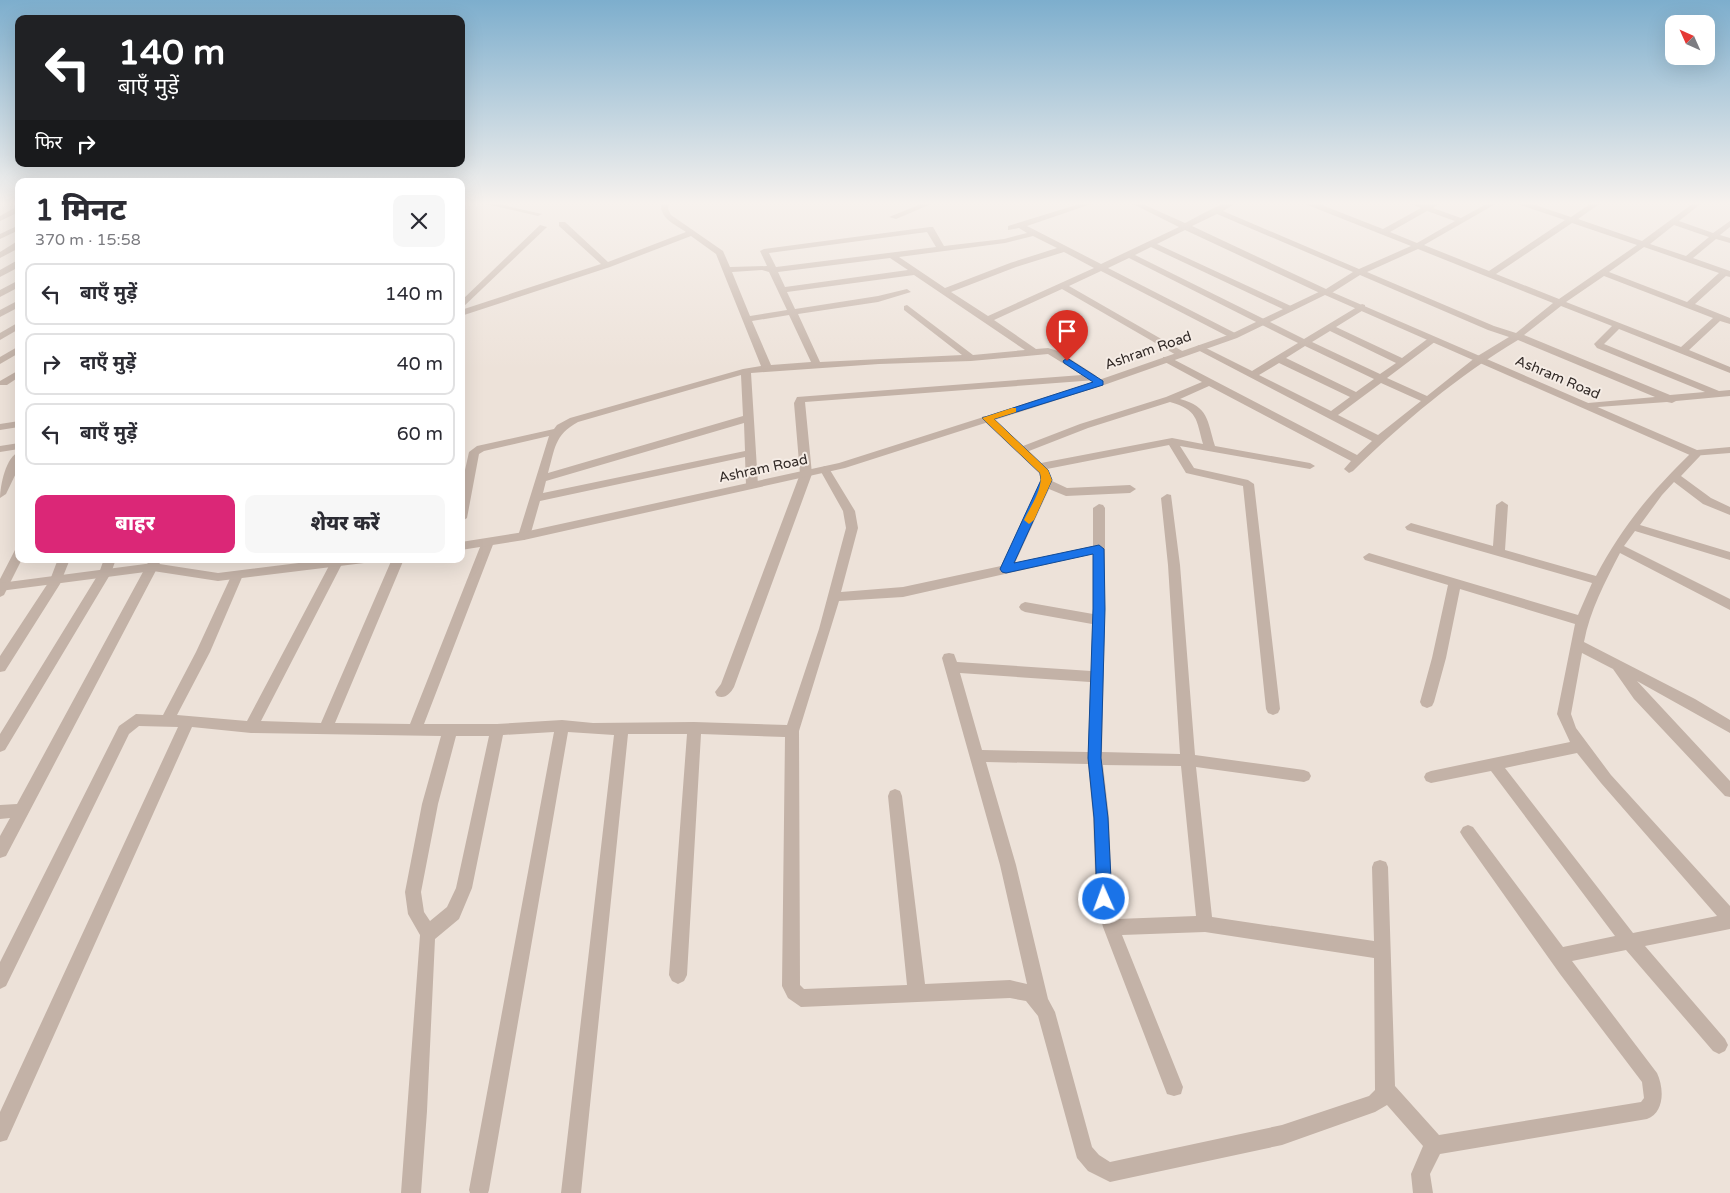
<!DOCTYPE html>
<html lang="hi">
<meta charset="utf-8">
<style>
body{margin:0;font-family:"Varela Round","Noto Sans Devanagari",sans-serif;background:#f7f7f7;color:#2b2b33;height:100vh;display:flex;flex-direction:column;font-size:19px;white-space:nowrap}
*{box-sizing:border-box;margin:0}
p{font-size:16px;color:#7c7c81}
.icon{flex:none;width:28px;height:28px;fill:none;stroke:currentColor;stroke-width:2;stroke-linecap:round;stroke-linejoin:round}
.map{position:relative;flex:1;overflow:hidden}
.side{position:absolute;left:15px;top:178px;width:450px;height:385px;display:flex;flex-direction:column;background:#fff;border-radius:10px;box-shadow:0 5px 20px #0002}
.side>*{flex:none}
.hud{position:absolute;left:15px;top:15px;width:450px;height:152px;border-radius:10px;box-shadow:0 5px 20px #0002;background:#202124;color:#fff;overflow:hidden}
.needle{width:32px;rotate:315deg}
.tools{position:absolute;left:1665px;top:15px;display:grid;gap:10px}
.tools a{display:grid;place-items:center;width:50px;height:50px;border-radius:10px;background:#fff;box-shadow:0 5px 20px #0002;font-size:25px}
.pin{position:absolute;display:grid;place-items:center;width:42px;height:42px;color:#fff;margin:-51px -21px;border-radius:50% 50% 50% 0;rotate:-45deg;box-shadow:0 0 5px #0007}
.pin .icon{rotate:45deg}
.me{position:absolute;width:55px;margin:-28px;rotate:358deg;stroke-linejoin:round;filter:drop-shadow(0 0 4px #0008)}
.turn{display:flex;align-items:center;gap:18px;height:105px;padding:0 20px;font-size:22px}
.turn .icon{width:65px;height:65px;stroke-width:2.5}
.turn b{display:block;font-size:35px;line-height:42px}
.then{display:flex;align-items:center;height:48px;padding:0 20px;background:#0003;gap:10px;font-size:19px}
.round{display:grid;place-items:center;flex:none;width:52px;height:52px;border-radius:10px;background:#f7f7f7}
.summary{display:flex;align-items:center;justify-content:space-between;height:85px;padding:0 20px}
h1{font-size:30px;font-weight:800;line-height:38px}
.cta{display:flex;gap:10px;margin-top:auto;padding:10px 20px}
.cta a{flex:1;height:58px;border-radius:10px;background:#db2777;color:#fff;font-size:20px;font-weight:800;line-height:58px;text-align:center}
.cta a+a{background:#f7f7f7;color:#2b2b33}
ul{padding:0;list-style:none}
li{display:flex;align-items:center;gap:15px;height:62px;margin:0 10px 8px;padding:0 10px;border:2px solid #e1e1e2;border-radius:10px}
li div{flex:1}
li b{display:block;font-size:19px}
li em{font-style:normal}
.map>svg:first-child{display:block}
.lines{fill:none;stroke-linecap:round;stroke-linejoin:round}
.minor{fill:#c3b2a7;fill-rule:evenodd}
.tertiary{fill:#c3b2a7;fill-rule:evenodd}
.route{fill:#1a73e8;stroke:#114b97}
.slow{fill:#f59e0b}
.labels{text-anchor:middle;stroke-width:4;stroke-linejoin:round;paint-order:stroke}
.street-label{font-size:14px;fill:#312926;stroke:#f5ece5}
</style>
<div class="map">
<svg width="1730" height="1193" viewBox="0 0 1730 1193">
<rect width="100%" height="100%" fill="#ede2d9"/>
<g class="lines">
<g class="minor">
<polygon points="0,202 6,202 0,205"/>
<polygon points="461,202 470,202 461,207"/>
<polygon points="477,202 490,202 542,214 538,216"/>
<path d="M 661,202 L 669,202 L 668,209 L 671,215 L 723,251 L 730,267 L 767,266 L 760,251 L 764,249 L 930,227 L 933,227 L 944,246 L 1004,239 L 1027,233 L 1019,228 L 1008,230 L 1008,226 L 1086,202 L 1097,202 L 1027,226 L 1101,264 L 1179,227 L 1129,202 L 1138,202 L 1185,223 C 1202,215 1219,202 1238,202 L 1223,211 L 1359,269 L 1411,246 L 1305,204 L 1304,202 L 1314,202 L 1383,229 L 1421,208 L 1407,202 L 1417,202 L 1426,205 L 1433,202 L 1442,202 L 1433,208 L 1461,218 L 1490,202 L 1499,202 L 1424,245 L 1489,271 L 1565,220 L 1517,204 L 1516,202 L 1526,202 L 1571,217 L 1593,202 L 1602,202 L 1578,219 L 1642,241 L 1695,202 L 1703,202 L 1679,221 L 1713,233 L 1730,221 L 1730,227 L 1720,235 L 1730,238 L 1730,243 L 1716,239 L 1693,258 L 1730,271 L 1730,277 L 1726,276 L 1695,304 L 1730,318 L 1730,324 L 1720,321 L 1689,350 L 1730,367 L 1730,373 L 1619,329 L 1604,344 L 1719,391 L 1730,390 L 1730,396 L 1676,401 L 1672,403 L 1667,402 L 1584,408 L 1583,406 L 1588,403 L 1655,397 L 1518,340 C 1459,375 1402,423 1353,471 L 1349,473 L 1344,469 L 1351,461 L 1209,386 L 1180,399 C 1209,407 1207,420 1215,446 L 1310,463 L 1315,466 L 1310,469 L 1180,446 L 1194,468 L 1248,480 L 1254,484 L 1280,709 L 1278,713 L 1273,715 L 1268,713 L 1266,709 L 1243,486 L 1186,473 L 1169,445 L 1047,469 L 1052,481 L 1067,488 L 1130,485 L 1136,489 L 1130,493 L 1066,496 L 1049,489 L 1015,563 L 1093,546 L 1093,508 L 1099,504 L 1103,505 L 1105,508 L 1105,620 L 1102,752 L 1180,754 L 1168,565 L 1161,498 L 1167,494 L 1171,495 L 1180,565 L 1195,755 L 1304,770 L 1309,772 L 1311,776 L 1309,780 L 1304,782 L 1196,767 L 1212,917 L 1374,941 L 1372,867 L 1374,862 L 1380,860 L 1386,862 L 1388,867 L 1395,1086 L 1439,1135 L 1641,1102 L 1644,1098 L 1642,1082 L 1560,974 L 1463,837 L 1460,832 L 1463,827 L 1468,825 L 1473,827 L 1563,947 L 1615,936 L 1491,771 L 1431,783 L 1426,781 L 1424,777 L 1426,773 L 1431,771 L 1570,742 L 1557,714 L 1575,624 L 1460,589 L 1446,658 L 1434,702 L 1432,706 L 1427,708 L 1422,706 L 1420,702 L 1432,658 L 1448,585 L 1365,560 L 1363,557 L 1369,553 L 1578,615 L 1592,583 L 1407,530 L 1405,527 L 1411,523 L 1493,546 L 1496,505 L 1502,501 L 1508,505 L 1505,550 L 1596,576 C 1623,525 1651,492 1692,452 L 1700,452 L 1701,454 L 1700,456 L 1681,476 L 1711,498 L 1730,507 L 1730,515 L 1703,504 L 1674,482 L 1662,495 L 1640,525 L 1730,552 L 1730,560 L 1635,531 L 1624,546 L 1730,599 L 1730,610 L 1620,553 C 1605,582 1590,610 1584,642 L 1695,699 L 1730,720 L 1730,733 L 1637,681 L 1730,781 L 1730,797 L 1725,796 L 1634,699 L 1613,669 L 1582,653 L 1571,714 L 1576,728 L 1611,775 L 1730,906 L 1730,929 L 1645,946 L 1725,1039 L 1728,1045 L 1725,1051 L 1719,1054 L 1713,1051 L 1626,950 L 1572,961 L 1657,1073 C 1664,1088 1665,1112 1647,1119 L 1440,1154 L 1430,1174 L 1433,1193 L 1413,1193 L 1411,1174 L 1423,1146 L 1387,1105 L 1375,1112 L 1282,1145 L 1110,1182 L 1088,1171 L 1077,1158 L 1038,1016 L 1026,1001 L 1010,998 L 801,1007 L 788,998 L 782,986 L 785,737 L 701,734 L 687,975 L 684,981 L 678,984 L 672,981 L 669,975 L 687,734 L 628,734 L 581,1193 L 561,1193 L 614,735 L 568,732 L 489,1190 L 488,1193 L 470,1193 L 469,1190 L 554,732 L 503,735 L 472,888 L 459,919 L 435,939 L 427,1111 L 421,1193 L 401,1193 L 420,935 L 408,914 L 405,892 L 422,804 L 441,736 L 251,733 L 192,727 L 7,1140 L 0,1142 L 0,1112 L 178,727 L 139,726 L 129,734 L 6,986 L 0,989 L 0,962 L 119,726 L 136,714 L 163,715 L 196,652 L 233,572 L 241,572 L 243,575 L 210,652 L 177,715 L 247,721 L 331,562 L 333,559 L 340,559 L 343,562 L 261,721 L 321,723 L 392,559 L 404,559 L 335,723 L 410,724 L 482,542 L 488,538 L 494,542 L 424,724 L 497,724 L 562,720 L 593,723 L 694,722 L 787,725 L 819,629 L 846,528 L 843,511 L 820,470 L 821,468 L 825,466 L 830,470 L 855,511 L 858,528 L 841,592 L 903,587 L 1001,566 L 1041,480 L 1039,473 L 983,420 L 982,418 L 983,416 L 991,416 L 1023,446 L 1080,424 L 1166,397 L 1202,382 L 1163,361 L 1163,357 L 1169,357 L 1357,455 L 1372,441 L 1194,348 L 1199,345 L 1202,346 L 1252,371 L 1298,343 L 1129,258 L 1108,268 L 1237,334 L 1237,338 L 1231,338 L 1101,271 L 1069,286 L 1184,352 L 1184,356 L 1178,356 L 1062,289 L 994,320 L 1036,349 L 1048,348 L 1058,351 L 1095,375 L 1098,378 L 1096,380 L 805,402 L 812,474 L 734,687 C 730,694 725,699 717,696 L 715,692 L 721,684 L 800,474 L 794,403 L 797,397 L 1082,375 L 1048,354 L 971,361 L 879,364 L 751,373 L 758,485 L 756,488 L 748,488 L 746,485 L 745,457 L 540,501 L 530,536 L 524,540 L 518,536 L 549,436 L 484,451 L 479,454 L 467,518 L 461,522 L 461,488 L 469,452 L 477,446 L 554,429 L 557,425 L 570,418 L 743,369 L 761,366 L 716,254 L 691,236 L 610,267 L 461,316 L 461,310 L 601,264 L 559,226 L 559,222 L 565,222 L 608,262 L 686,232 C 674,224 659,218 661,202 ZM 1427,211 L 1455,221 L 1417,243 L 1390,232 ZM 1217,214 L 1353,272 L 1326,289 L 1192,226 ZM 1572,223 L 1637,245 L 1559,299 L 1496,274 ZM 1674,225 L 1709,237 L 1686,256 L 1650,244 ZM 1185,230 L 1322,294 L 1330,294 L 1360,275 L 1488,330 L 1509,337 L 1476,357 L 1427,396 L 1387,378 L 1436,341 L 1436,337 L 1430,337 L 1402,358 L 1336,327 L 1365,309 L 1365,305 L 1362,304 L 1304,339 L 1135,255 L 1151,247 L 1287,311 L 1293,311 L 1293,307 L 1157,244 ZM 927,232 L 936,247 L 776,267 L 769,253 ZM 1033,236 L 1057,248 L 1010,263 L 945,288 L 899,257 L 1005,243 ZM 1644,247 L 1719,273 L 1687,302 L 1609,272 ZM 1418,249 L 1553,303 L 1516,333 L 1494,326 L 1367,272 ZM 1064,252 L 1094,268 L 988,316 L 951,292 L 1016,267 ZM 890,258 L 908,270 L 785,287 L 778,272 ZM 762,270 L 769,272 L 787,310 L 750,316 L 732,272 ZM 914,275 L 1025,350 L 973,355 L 907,305 L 904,306 L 904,310 L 962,355 L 820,362 L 798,314 L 878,302 L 911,292 L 907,289 L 878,296 L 795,309 L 787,292 ZM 1604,276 L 1713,318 L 1681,347 L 1566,302 ZM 1561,306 L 1612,326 L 1594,344 L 1597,348 L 1705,392 L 1670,395 L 1524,335 ZM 789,315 L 811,362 L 771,365 L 752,321 ZM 1330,331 L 1396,363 L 1380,374 L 1312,342 ZM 1305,346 L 1374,379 L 1356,392 L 1286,358 ZM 1279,363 L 1350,397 L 1331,411 L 1259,375 ZM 741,375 L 743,416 L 548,473 C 555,449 554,435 578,422 ZM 1381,383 L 1421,401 L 1378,435 L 1338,415 ZM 1170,402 C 1198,410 1196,419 1203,444 L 1172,438 L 1041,463 L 1029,451 L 1088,428 ZM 744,423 L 745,451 L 543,493 L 546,481 ZM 1093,554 L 1093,614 L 1025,602 L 1021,604 L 1019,607 L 1021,610 L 1025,612 L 1092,624 L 1091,671 L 957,662 L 954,654 L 949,653 L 944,654 L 942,658 L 1000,865 L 1027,984 L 1010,980 L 925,984 L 902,796 L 900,791 L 895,789 L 890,791 L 888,796 L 907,985 L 804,989 L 800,985 L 799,731 L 839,601 L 903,597 ZM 960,673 L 1090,682 L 1088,752 L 982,750 ZM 456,736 L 489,736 L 456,888 L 447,907 L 430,921 L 424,912 L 421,892 L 438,804 ZM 1577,753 L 1601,783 L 1717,916 L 1633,933 L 1505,768 ZM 986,762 L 1088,764 L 1093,817 L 1096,899 L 1103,927 L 1167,1094 L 1174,1096 L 1181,1094 L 1183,1087 L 1122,935 L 1205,932 L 1374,958 L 1375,1090 L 1369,1096 L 1282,1125 L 1110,1162 L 1099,1155 L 1092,1147 L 1055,1012 L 1048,999 L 1016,865 ZM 1103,765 L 1181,766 L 1196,916 L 1117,919 L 1112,899 L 1109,817 Z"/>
<polygon points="926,202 936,202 896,219 889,217"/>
<polygon points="16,207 19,207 19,212 0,221 0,216"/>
<polygon points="19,225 19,230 0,239 0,234"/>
<polygon points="540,225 547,227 461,309 461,301"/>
<polygon points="16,242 19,242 19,248 0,258 0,252"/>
<polygon points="16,261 19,261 19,267 0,277 0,270"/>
<polygon points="19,280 19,287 0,297 0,290"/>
<polygon points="19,300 19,307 0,317 0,310"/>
<polygon points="19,322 19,329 0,340 0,333"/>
<polygon points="19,346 19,353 0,364 0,357"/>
<polygon points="19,370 19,377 7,385 0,385 0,381"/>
<polygon points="19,421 19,427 0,430 0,424"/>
<polygon points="19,443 19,449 0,452 0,446"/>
<path d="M 19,452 L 19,467 L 6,494 L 0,498 C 0,486 6,456 19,452 Z"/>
<polygon points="19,549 19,559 22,559 4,595 0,597 0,579 15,550"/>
<polygon points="58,559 70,559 60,584 5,671 0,672 0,656 50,580"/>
<polygon points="104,559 116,559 111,573 5,750 0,752 0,734 99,573"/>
<polygon points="150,559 162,559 6,856 0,858 0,836 10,818 0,819 0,805 17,804"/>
</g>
<g class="tertiary">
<polygon points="1325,289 1697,450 1730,447 1730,453 1692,456 1325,295 1237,338 1104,385 845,468 524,540 461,550 461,542 524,532 839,463 1096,381 1231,334"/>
<polygon points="331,559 370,559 364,563 218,581 153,571 0,591 0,583 153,563 218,573"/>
</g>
</g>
<linearGradient id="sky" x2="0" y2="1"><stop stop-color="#7daecd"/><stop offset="0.55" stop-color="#f7f2ee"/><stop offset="1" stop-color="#f7f2ee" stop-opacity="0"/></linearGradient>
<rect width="1730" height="369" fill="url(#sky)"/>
<polygon class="route" points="1067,358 1103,381 1103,385 994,419 1048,470 1052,480 1014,563 1099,545 1104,549 1105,609 1101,758 1108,818 1112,899 1110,904 1104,906 1099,904 1097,899 1094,818 1088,758 1093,609 1093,554 1006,573 1002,572 1000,569 1041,480 1040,473 982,418 1093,382 1064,363 1063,361"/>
<path class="slow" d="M 1012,408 L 1016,408 L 1016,412 L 994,419 L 1048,470 L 1052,480 L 1034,520 L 1029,524 L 1024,520 C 1030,507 1044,488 1040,473 L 982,418 Z"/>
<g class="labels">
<g class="street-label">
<text transform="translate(1148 350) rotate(-19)" y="5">Ashram Road</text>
<text transform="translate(1558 377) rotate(23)" y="5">Ashram Road</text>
<text transform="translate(763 468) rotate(-12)" y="5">Ashram Road</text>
</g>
</g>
</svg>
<div class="tools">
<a><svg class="needle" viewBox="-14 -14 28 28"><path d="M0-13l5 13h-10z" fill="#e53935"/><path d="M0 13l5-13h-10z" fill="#7c7c81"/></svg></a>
</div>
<div class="pin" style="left:1067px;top:361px;background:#d93025"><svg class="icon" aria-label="arrive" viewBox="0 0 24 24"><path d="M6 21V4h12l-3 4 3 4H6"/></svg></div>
<svg class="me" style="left:1104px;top:899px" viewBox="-20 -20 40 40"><circle r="17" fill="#1a73e8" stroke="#fff" stroke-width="3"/><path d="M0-11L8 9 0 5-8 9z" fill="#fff"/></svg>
<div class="hud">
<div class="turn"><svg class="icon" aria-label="left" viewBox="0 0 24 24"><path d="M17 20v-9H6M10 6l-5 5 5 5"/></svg><div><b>140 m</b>बाएँ मुड़ें</div></div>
<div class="then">फिर<svg class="icon" aria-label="right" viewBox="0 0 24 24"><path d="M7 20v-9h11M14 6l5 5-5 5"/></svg></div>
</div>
<section class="side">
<div class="summary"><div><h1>1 मिनट</h1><p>370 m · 15:58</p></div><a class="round"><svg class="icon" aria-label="close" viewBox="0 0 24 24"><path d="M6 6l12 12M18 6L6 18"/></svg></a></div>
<ul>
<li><svg class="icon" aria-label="left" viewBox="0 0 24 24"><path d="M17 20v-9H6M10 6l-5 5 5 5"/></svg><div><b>बाएँ मुड़ें</b></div><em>140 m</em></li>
<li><svg class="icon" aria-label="right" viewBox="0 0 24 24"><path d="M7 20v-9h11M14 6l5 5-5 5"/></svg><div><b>दाएँ मुड़ें</b></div><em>40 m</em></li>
<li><svg class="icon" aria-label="left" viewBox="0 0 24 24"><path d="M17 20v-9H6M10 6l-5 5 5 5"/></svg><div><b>बाएँ मुड़ें</b></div><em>60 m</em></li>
</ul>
<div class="cta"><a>बाहर</a><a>शेयर करें</a></div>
</section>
</div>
